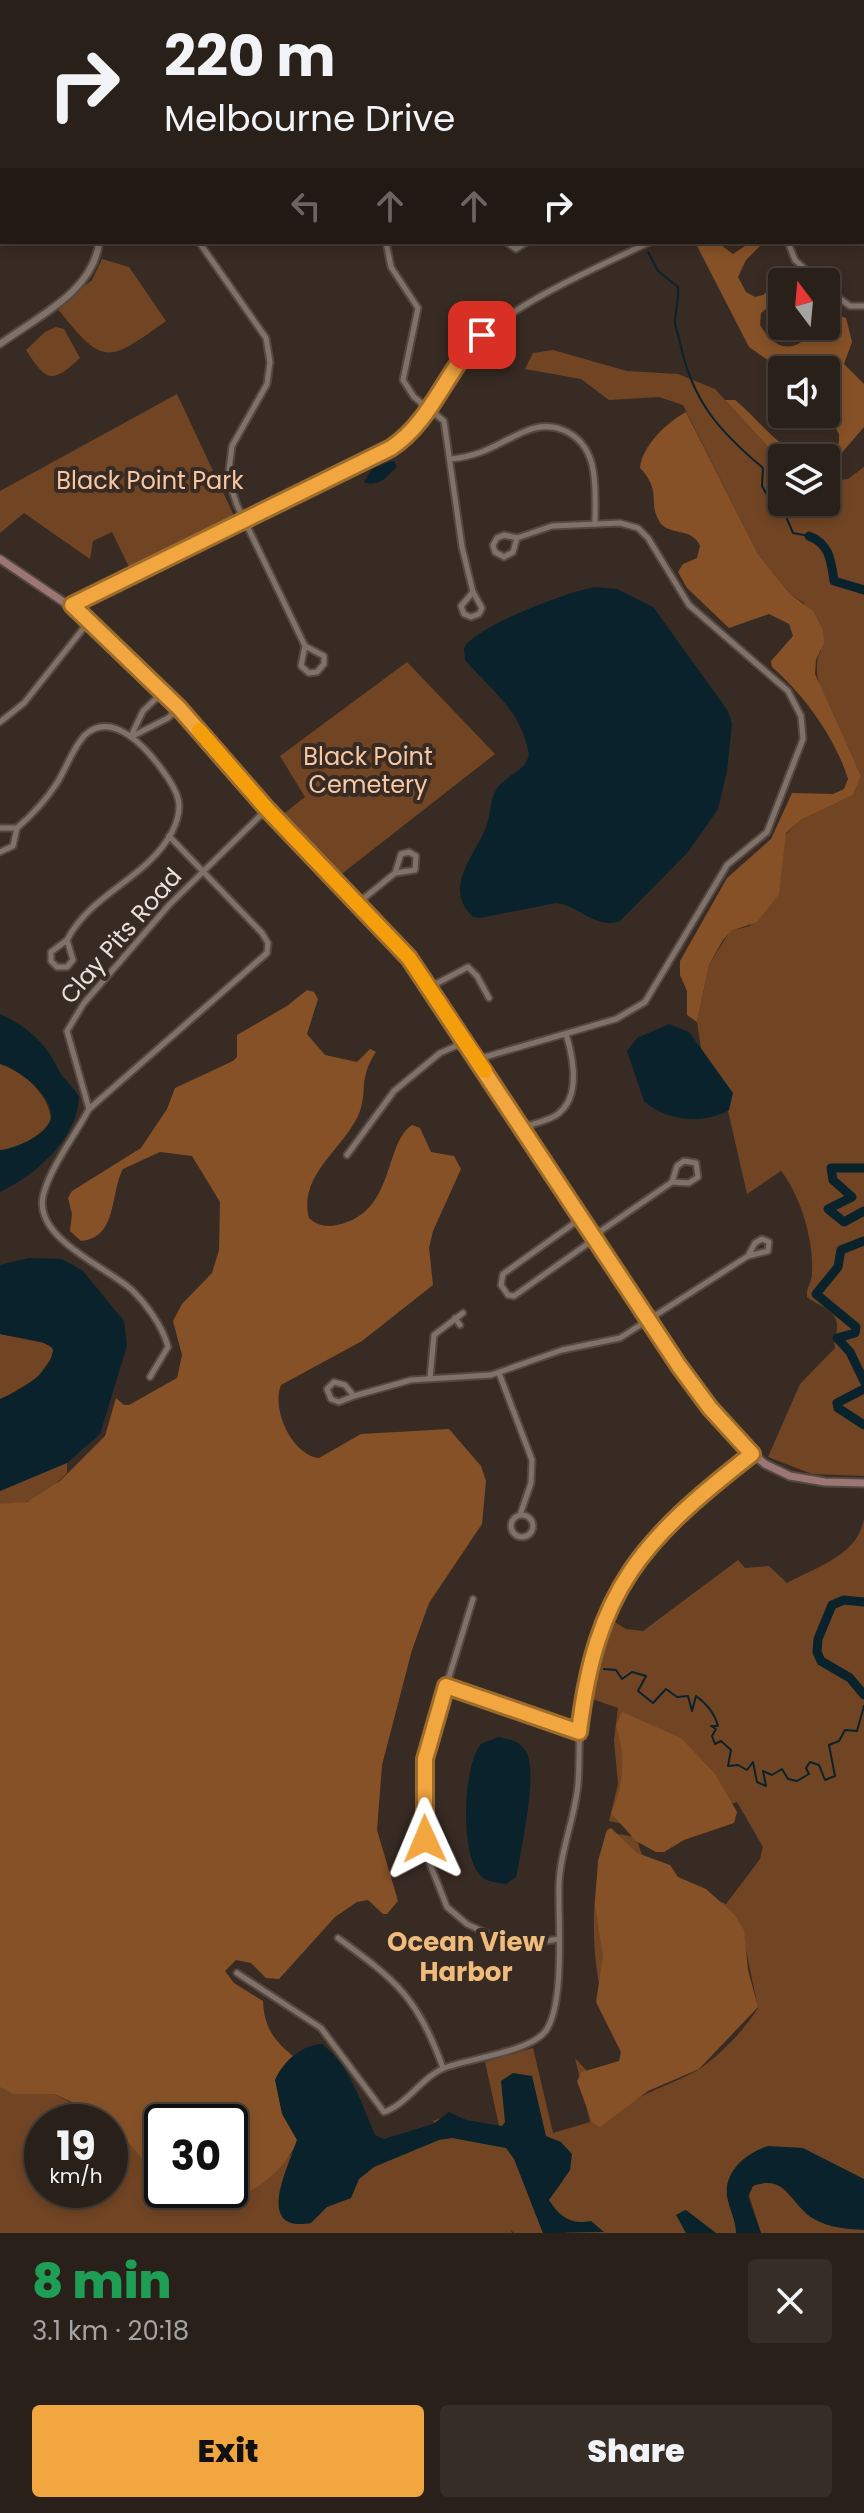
<!DOCTYPE html>
<meta charset="utf-8">
<style>
body{margin:0;font-family:Poppins,sans-serif;background:#362d27;color:#f1f3f6;height:100vh;display:flex;flex-direction:column;font-size:30px;white-space:nowrap}
*{box-sizing:border-box;margin:0}
p{font-size:26px;color:#a5a3a2}
.icon{flex:none;width:44px;height:44px;fill:none;stroke:currentColor;stroke-width:2;stroke-linecap:round;stroke-linejoin:round}
.map{position:relative;height:2233px;overflow:hidden}
.details{display:flex;flex-direction:column;background:#2a201a;flex:1}
.details>*{flex:none}
.banner{position:absolute;left:0px;top:0px;width:864px;height:244px;box-shadow:0 4px 12px #0003,0 0 0 2px #463e39;background:#2a201a;color:#f1f3f6;overflow:hidden}
.needle{width:52px;rotate:344deg}
.buttons{position:absolute;left:768px;top:268px;display:grid;gap:16px}
.buttons a{display:grid;place-items:center;width:72px;height:72px;border-radius:8px;background:#2a201a;box-shadow:0 4px 12px #0003,0 0 0 2px #463e39;font-size:40px}
.speed{position:absolute;left:24px;top:2104px;display:flex;gap:16px;font-size:40px;font-weight:700;text-align:center}
.speed>*{display:grid;place-content:center;width:104px;height:104px;border-radius:50%;background:#2a201a;box-shadow:0 4px 12px #0003,0 0 0 2px #463e39;line-height:1}
.speed small{font-size:20px;font-weight:400}
.speed .limit{border:4px solid #111;border-radius:12px;background:#fff;color:#111}
.pin{position:absolute;display:grid;place-items:center;width:68px;height:68px;color:#fff;margin:-34px;border-radius:16px;box-shadow:0 4px 12px #0006}
.me{position:absolute;width:88px;margin:-44px;rotate:359deg;stroke-linejoin:round;filter:drop-shadow(0 0 6px #0008)}
.turn{display:flex;align-items:center;gap:28px;height:168px;padding:0 32px;font-size:36px}
.turn .icon{width:104px;height:104px;stroke-width:2.5}
.turn b{display:block;font-size:56px;line-height:68px}
.lanes{display:flex;align-items:center;height:76px;padding:0 32px;background:#0003;justify-content:center;gap:40px;direction:ltr}
.lanes .off{opacity:.35}
.round{display:grid;place-items:center;flex:none;width:84px;height:84px;border-radius:8px;background:#362d27}
.headline{display:flex;align-items:center;justify-content:space-between;height:136px;padding:0 32px}
h1{font-size:48px;font-weight:800;line-height:60px;color:#1e9e55}
.button{display:flex;gap:16px;margin-top:auto;padding:16px 32px}
.button a{flex:1;height:92px;border-radius:8px;background:#f1a640;color:#111;font-size:32px;font-weight:800;line-height:92px;text-align:center}
.button a+a{background:#362d27;color:#f1f3f6}
.map>svg:first-child{display:block}
.green{fill:#714524}
.forest{fill:#865127}
.water{fill:#09222c}
.lines{fill:none;stroke-linecap:round;stroke-linejoin:round}
.stream{stroke:#09222c;stroke-width:2}
.river{stroke:#09222c;stroke-width:9}
.minor-casing{stroke:#544942;stroke-width:9}
.tertiary-casing{stroke:#544942;stroke-width:10}
.secondary-casing{stroke:#544942;stroke-width:11}
.minor{stroke:#807268;stroke-width:5}
.tertiary{stroke:#807268;stroke-width:6}
.secondary{stroke:#9b7672;stroke-width:7}
.rail{stroke:#a29891;stroke-width:2;stroke-dasharray:12 6;stroke-linecap:butt}
.route-casing{stroke:#9d6c2a;stroke-width:20}
.route{stroke:#f1a640;stroke-width:14}
.slow{stroke:#f59e0b;stroke-width:14}
.labels{text-anchor:middle;stroke-width:8;stroke-linejoin:round;paint-order:stroke}
.park-label{font-size:24px;fill:#f8c7a4;stroke:#382b23}
.street-label{font-size:24px;fill:#e9e1db;stroke:#382b23}
.neighbourhood-label{font-size:26px;font-weight:bold;fill:#f0bc7d;stroke:#382b23}
</style>
<div class="map">
<svg width="864" height="2233" viewBox="0 0 864 2233">
<rect width="100%" height="100%" fill="#382b23"/>
<g class="green">
<path d="M 102,259 L 129,267 L 166,321 C 107,363 104,367 57,308 L 92,280 Z"/>
<path d="M 56,327 L 64,329 L 80,358 C 50,386 46,380 26,350 L 45,332 Z"/>
<path d="M 553,350 L 627,371 L 678,374 L 715,389 L 782,462 L 782,502 L 826,502 L 826,482 L 848,479 L 864,467 L 864,1476 L 812,1474 L 768,1457 L 800,1384 L 835,1348 C 833,1339 836,1337 837,1329 C 839,1309 817,1306 807,1297 C 806,1287 812,1283 812,1273 C 814,1242 801,1196 781,1171 L 747,1194 L 720,1076 L 701,1048 L 697,1022 L 709,965 L 730,931 L 750,926 L 786,834 L 801,820 L 853,795 L 861,776 C 849,745 803,681 821,651 L 804,603 L 789,593 L 758,554 L 683,405 L 659,397 L 609,400 L 581,379 L 525,369 L 533,353 Z"/>
<polygon points="177,394 236,520 131,571 112,532 93,541 90,559 24,513 0,533 0,491"/>
<polygon points="407,662 495,754 339,876 281,816 305,797 280,756"/>
<path d="M 0,1062 C 23,1072 48,1093 51,1119 C 45,1134 19,1148 3,1150 L 0,1150 Z"/>
<polygon points="0,1334 49,1344 55,1353 37,1378 0,1400"/>
<path d="M 67,1462 L 67,1473 C 50,1491 26,1509 0,1504 L 0,1491 Z"/>
<path d="M 864,1518 L 864,2182 L 769,2150 L 735,2214 L 737,2233 L 714,2233 L 684,2210 L 677,2215 L 686,2233 L 567,2233 L 548,2200 L 563,2181 L 515,2160 L 543,2233 L 514,2233 L 510,2229 L 512,2233 L 0,2233 L 0,2085 L 27,2094 L 54,2094 L 107,2122 L 42,2122 L 42,2190 L 110,2190 L 110,2124 L 125,2135 L 162,2181 L 162,2190 C 182,2190 200,2197 219,2198 C 249,2200 275,2172 294,2151 L 280,2193 L 321,2208 L 360,2172 L 444,2136 L 433,2121 L 444,2117 L 500,2130 L 485,2062 L 533,2048 L 553,2133 L 590,2122 L 575,2058 L 622,2109 C 646,2090 675,2084 701,2068 C 721,2054 746,2028 758,2008 L 745,1945 L 603,2001 C 589,1948 592,1885 606,1832 L 636,1837 L 646,1867 L 652,1875 L 726,1904 L 760,1859 L 763,1847 L 737,1802 L 642,1828 L 609,1821 L 618,1784 L 614,1740 L 618,1708 L 589,1698 L 597,1654 L 610,1619 L 626,1629 L 643,1631 L 738,1560 L 745,1568 L 769,1566 L 787,1583 C 816,1567 859,1555 864,1518 Z"/>
<polygon points="765,2180 782,2184 864,2228 864,2233 761,2233 747,2189"/>
</g>
<g class="forest">
<path d="M 695,242 L 717,242 L 733,254 L 751,242 L 764,242 L 746,260 L 738,277 L 746,292 L 755,297 L 763,295 L 788,271 L 799,279 L 799,282 L 782,282 L 782,296 L 761,313 L 760,325 C 777,354 798,353 817,326 L 826,326 L 827,311 L 846,318 L 852,342 L 844,364 L 864,384 L 864,427 L 839,456 L 826,462 L 826,458 L 782,458 L 782,462 L 725,400 L 735,400 C 766,424 795,479 839,443 L 839,434 L 826,411 L 826,370 L 782,370 L 749,347 Z"/>
<path d="M 686,412 L 758,554 L 789,593 L 813,611 L 823,630 L 824,643 L 816,660 L 815,674 L 861,776 L 853,795 L 801,820 L 786,833 L 779,894 L 757,922 L 731,931 L 723,940 L 709,965 L 697,1022 L 687,1015 L 687,991 L 680,975 L 680,961 L 727,878 L 771,839 L 792,793 L 833,794 L 844,789 L 848,779 C 835,737 804,695 772,667 L 771,661 L 793,636 L 789,624 L 769,614 L 729,628 L 687,588 L 678,572 L 683,564 L 697,558 L 700,546 C 692,526 668,537 659,521 C 648,502 662,491 640,468 C 642,446 667,422 686,412 Z"/>
<path d="M 307,990 L 314,992 L 318,999 L 307,1034 L 325,1055 L 357,1062 L 370,1049 L 376,1052 C 357,1080 369,1092 358,1116 C 342,1150 298,1176 309,1218 C 318,1226 326,1227 337,1225 C 396,1213 383,1144 412,1125 L 420,1128 L 431,1152 L 454,1156 L 461,1169 L 433,1231 L 429,1248 L 433,1285 L 362,1341 L 281,1385 C 271,1409 292,1455 319,1458 L 361,1434 L 449,1429 L 481,1466 L 486,1481 L 482,1524 L 429,1603 L 412,1650 L 382,1765 L 377,1830 L 398,1901 L 387,1914 L 383,1914 L 368,1900 L 357,1902 L 335,1917 L 279,1979 L 266,1978 L 251,1963 L 236,1960 L 225,1971 L 234,1983 L 263,2001 C 264,2026 273,2040 293,2056 L 285,2064 L 297,2140 C 290,2164 257,2193 232,2198 C 216,2200 197,2193 181,2190 L 230,2190 L 230,2122 L 162,2122 L 162,2181 L 110,2122 L 93,2112 L 54,2094 L 14,2094 L 0,2087 L 0,1504 L 27,1502 L 60,1481 L 105,1436 L 116,1398 L 124,1405 L 129,1405 L 177,1378 L 182,1355 L 173,1321 L 182,1304 L 212,1273 L 219,1250 L 220,1202 L 192,1156 L 160,1152 L 123,1169 C 110,1193 118,1238 81,1241 L 70,1231 L 72,1214 L 68,1198 L 72,1191 L 141,1148 L 167,1109 L 175,1088 L 233,1061 L 237,1057 L 237,1035 L 287,1006 Z"/>
<path d="M 622,1712 L 681,1738 L 715,1774 L 737,1812 L 734,1823 L 684,1840 L 664,1852 L 656,1852 L 636,1841 L 611,1813 C 624,1787 626,1754 616,1726 Z"/>
<polygon points="611,1828 637,1853 670,1865 678,1877 706,1889 734,1914 744,1930 748,1970 758,2007 699,2069 648,2091 600,2127 592,2122 577,2081 582,2072 619,2061 621,2052 596,2002 603,1956 595,1905 598,1861 607,1830"/>
</g>
<g class="water">
<path d="M 389,462 L 394,461 L 397,467 C 388,475 380,488 364,482 L 372,469 Z"/>
<path d="M 594,587 L 617,589 L 653,607 L 728,711 L 732,724 L 727,771 L 718,809 L 688,852 L 620,921 C 596,930 578,905 556,903 L 480,918 L 473,917 C 442,888 475,856 486,827 C 491,815 489,802 496,790 C 505,775 524,773 529,755 C 522,711 492,691 465,660 L 464,648 C 478,625 565,593 594,587 Z"/>
<path d="M 0,1014 C 28,1027 47,1044 59,1071 C 64,1080 74,1087 79,1097 C 77,1139 36,1175 0,1192 L 0,1150 C 15,1149 50,1134 51,1117 C 53,1095 18,1069 0,1064 Z"/>
<path d="M 669,1024 L 689,1032 L 733,1093 L 729,1110 C 703,1125 666,1121 644,1101 L 627,1051 L 637,1038 Z"/>
<path d="M 29,1258 L 62,1259 L 83,1271 L 124,1321 L 127,1346 L 100,1434 L 67,1463 L 0,1491 L 0,1399 C 20,1391 53,1372 53,1348 L 42,1342 L 0,1334 L 0,1265 Z"/>
<path d="M 498,1737 C 509,1739 518,1740 525,1750 C 539,1768 522,1843 518,1868 L 516,1877 L 506,1884 C 499,1883 488,1882 482,1877 C 459,1858 463,1765 481,1744 Z"/>
<path d="M 322,2044 C 350,2065 362,2105 375,2135 L 384,2139 L 433,2124 L 449,2112 L 466,2120 L 502,2126 L 505,2122 L 501,2081 L 513,2073 L 532,2076 L 546,2136 L 561,2142 L 572,2154 L 570,2170 L 549,2200 C 560,2217 571,2225 591,2221 L 604,2232 L 543,2233 L 514,2159 L 506,2148 L 452,2138 L 439,2140 L 374,2167 L 359,2179 L 351,2198 L 327,2207 L 311,2223 C 253,2233 289,2166 297,2140 L 282,2114 L 275,2080 C 283,2062 301,2045 322,2044 Z"/>
<path d="M 768,2146 L 803,2148 L 864,2179 L 864,2230 C 847,2229 830,2228 814,2219 C 790,2205 787,2173 753,2186 L 748,2197 L 761,2233 L 736,2233 C 736,2220 729,2209 727,2196 C 724,2171 746,2153 768,2146 Z"/>
<polygon points="686,2210 716,2233 686,2233 676,2215"/>
</g>
<g class="lines">
<g class="stream">
<polyline points="862,204 864,206"/>
<path d="M 648,252 L 658,271 L 678,287 C 679,300 675,312 675,324 C 676,330 679,336 680,342 C 692,401 719,431 763,468 L 762,486 L 773,506 L 785,514 L 793,533 L 809,536"/>
<path d="M 604,1669 L 616,1670 L 622,1679 L 632,1672 L 646,1676 L 638,1691 L 653,1703 L 666,1689 L 677,1697 L 688,1696 L 692,1711 L 696,1696 C 707,1704 715,1714 718,1726 L 711,1726 L 716,1729 L 712,1736 L 715,1744 L 721,1741 L 731,1750 L 728,1766 L 738,1765 L 747,1770 L 753,1762 L 757,1782 L 766,1786 L 763,1771 L 772,1775 L 782,1769 L 788,1779 L 797,1781 L 809,1774 L 806,1768 L 810,1762 L 819,1765 L 825,1780 L 835,1776 L 829,1745 L 839,1741 L 845,1730 L 857,1731 L 864,1706"/>
</g>
<g class="river">
<path d="M 809,536 C 830,544 831,561 834,581 L 864,590"/>
<polyline points="864,1168 831,1168 833,1180 852,1197 828,1209 844,1222 864,1211"/>
<polyline points="864,1241 841,1250 838,1267 816,1294 856,1327 855,1333 837,1338 850,1352 864,1381"/>
<polyline points="864,1389 837,1403 838,1408 864,1425"/>
<polyline points="864,1602 844,1600 832,1605 818,1639 817,1652 821,1661 850,1678 864,1695"/>
</g>
<g class="minor-casing">
<g id="minor">
<polyline points="629,0 637,0"/>
<polyline points="722,0 726,2"/>
<polyline points="535,1 535,0"/>
<polyline points="333,2 333,0"/>
<polyline points="862,122 864,121"/>
<polyline points="199,242 266,338 270,362 267,384 232,446 228,478 237,505 305,646"/>
<polyline points="386,242 391,267 418,308 403,380 414,397 444,421 462,547 473,592"/>
<polyline points="506,242 516,249 527,242"/>
<polyline points="788,242 795,260 819,282"/>
<polyline points="826,289 850,306 864,306"/>
<path d="M 451,459 C 486,455 495,444 526,431 C 538,426 551,425 563,430 C 601,445 595,491 595,524"/>
<polygon points="504,535 517,538 513,552 504,557 495,552 493,545 497,538"/>
<polygon points="473,592 482,608 479,614 471,617 464,614 461,606"/>
<path d="M 72,605 L 386,452 C 429,425 440,377 474,343 C 514,303 598,267 650,242"/>
<polygon points="305,646 324,656 324,664 317,672 309,673 301,666"/>
<polyline points="0,722 24,703 90,620"/>
<polyline points="131,736 143,711 163,692"/>
<polyline points="131,737 168,718 179,708"/>
<polyline points="0,828 17,828 13,846 0,852"/>
<path d="M 17,828 C 32,815 46,800 57,783 C 66,769 73,747 85,735 C 113,709 148,750 163,771 C 179,793 185,806 172,832 C 147,879 92,892 67,940"/>
<polyline points="358,903 395,873 415,870 416,856 409,852 401,854 395,873"/>
<polygon points="67,940 73,960 67,967 57,967 51,961 51,952"/>
<polyline points="430,987 468,967 477,976 489,998"/>
<polyline points="478,1059 616,1019 645,1002 727,865 767,832 803,739 801,716 788,691 689,605 648,538 638,528 620,523 552,526 517,538"/>
<polyline points="89,1109 267,953 268,943 262,933 169,836"/>
<path d="M 522,1128 C 533,1123 549,1121 558,1114 C 581,1096 573,1057 566,1034"/>
<polyline points="347,1155 394,1091 440,1053 465,1042"/>
<polygon points="684,1161 696,1163 698,1177 689,1183 672,1182 677,1166"/>
<polyline points="580,1219 503,1274 501,1285 508,1295 514,1296 593,1240"/>
<polyline points="592,1237 672,1182"/>
<polygon points="762,1239 769,1242 768,1251 748,1256 755,1243"/>
<polyline points="455,1318 460,1325"/>
<polyline points="499,1373 532,1460 531,1483 521,1512"/>
<path d="M 150,1377 L 168,1347 C 163,1327 147,1305 132,1290 C 107,1267 34,1239 43,1196 C 50,1167 75,1136 89,1109 L 67,1031 L 84,1003 L 169,905 L 267,809"/>
<polyline points="430,1378 434,1335 463,1313"/>
<polygon points="334,1382 345,1385 354,1396 339,1402 331,1399 327,1389"/>
<polyline points="354,1396 411,1380 491,1375 562,1350 620,1338 748,1256"/>
<circle cx="522" cy="1526" r="11"/>
<polyline points="473,1599 426,1752 423,1813 428,1859 447,1907 467,1924 513,1946 559,1939"/>
<polyline points="446,1686 579,1732"/>
<path d="M 338,1938 C 397,1981 418,1998 443,2068"/>
<path d="M 237,1973 L 321,2028 L 384,2112 C 408,2104 423,2075 447,2067 C 472,2058 534,2051 547,2029 C 565,1999 558,1920 559,1885 C 560,1850 575,1819 578,1784 C 580,1762 578,1740 581,1718 C 598,1587 651,1531 752,1454"/>
</g>
</g>
<g class="tertiary-casing">
<g id="tertiary">
<polyline points="106,2 107,0"/>
<path d="M 0,344 C 37,317 94,291 99,242"/>
</g>
</g>
<g class="secondary-casing">
<polyline id="secondary" points="0,559 93,622 179,708 267,809 409,958 621,1281 703,1399 739,1442 765,1464 790,1476 825,1482 864,1483"/>
</g>
<use href="#minor" class="minor"/>
<use href="#tertiary" class="tertiary"/>
<use href="#secondary" class="secondary"/>
<g class="rail">
<polyline points="45,2 46,0"/>
<polyline points="0,103 2,98"/>
</g>
</g>
<g class="lines">
<g class="route-casing">
<path id="route" d="M 425,1839 L 425,1759 L 446,1686 L 579,1732 C 596,1589 642,1540 752,1454 L 710,1408 L 679,1366 L 409,958 L 267,809 L 179,708 L 72,605 L 391,448 C 433,420 446,369 482,335"/>
</g>
<use href="#route" class="route"/>
<polyline class="slow" points="199,730 267,809 409,958 485,1071"/>
</g>
<g class="labels">
<g class="park-label">
<text x="150" y="489">Black Point Park</text>
<text x="368" y="765">Black Point<tspan x="368" dy="28">Cemetery</tspan></text>
</g>
<g class="street-label">
<text transform="translate(121 936) rotate(-49)" y="8">Clay Pits Road</text>
</g>
<g class="neighbourhood-label">
<text x="466" y="1951">Ocean View<tspan x="466" dy="30">Harbor</tspan></text>
</g>
</g>
</svg>
<div class="buttons">
<a><svg class="needle" viewBox="-14 -14 28 28"><path d="M0-13l5 13h-10z" fill="#e53935"/><path d="M0 13l5-13h-10z" fill="#a5a3a2"/></svg></a>
<a><svg class="icon" aria-label="sound" viewBox="0 0 24 24"><path d="M4 9h4l5-4v14l-5-4H4zM17 9q2 3 0 6"/></svg></a>
<a><svg class="icon" aria-label="layers" viewBox="0 0 24 24"><path d="M12 4l9 5-9 5-9-5zM3 14l9 5 9-5"/></svg></a>
</div>
<div class="speed"><div>19<small>km/h</small></div><div class="limit">30</div></div>
<div class="pin" style="left:482px;top:335px;background:#d93025"><svg class="icon" aria-label="arrive" viewBox="0 0 24 24"><path d="M6 21V4h12l-3 4 3 4H6"/></svg></div>
<svg class="me" style="left:425px;top:1839px" viewBox="-20 -20 40 40"><path d="M0-17L14 15 0 8-14 15z" fill="#f1a640" stroke="#fff" stroke-width="4"/></svg>
<div class="banner">
<div class="turn"><svg class="icon" aria-label="right" viewBox="0 0 24 24"><path d="M7 20v-9h11M14 6l5 5-5 5"/></svg><div><b>220 m</b>Melbourne Drive</div></div>
<div class="lanes"><svg class="icon off" aria-label="left" viewBox="0 0 24 24"><path d="M17 20v-9H6M10 6l-5 5 5 5"/></svg><svg class="icon off" aria-label="ahead" viewBox="0 0 24 24"><path d="M12 20V5M6 11l6-6 6 6"/></svg><svg class="icon off" aria-label="ahead" viewBox="0 0 24 24"><path d="M12 20V5M6 11l6-6 6 6"/></svg><svg class="icon" aria-label="right" viewBox="0 0 24 24"><path d="M7 20v-9h11M14 6l5 5-5 5"/></svg></div>
</div>
</div>
<section class="details">
<div class="headline"><div><h1>8 min</h1><p>3.1 km · 20:18</p></div><a class="round"><svg class="icon" aria-label="close" viewBox="0 0 24 24"><path d="M6 6l12 12M18 6L6 18"/></svg></a></div>
<div class="button"><a>Exit</a><a>Share</a></div>
</section>
